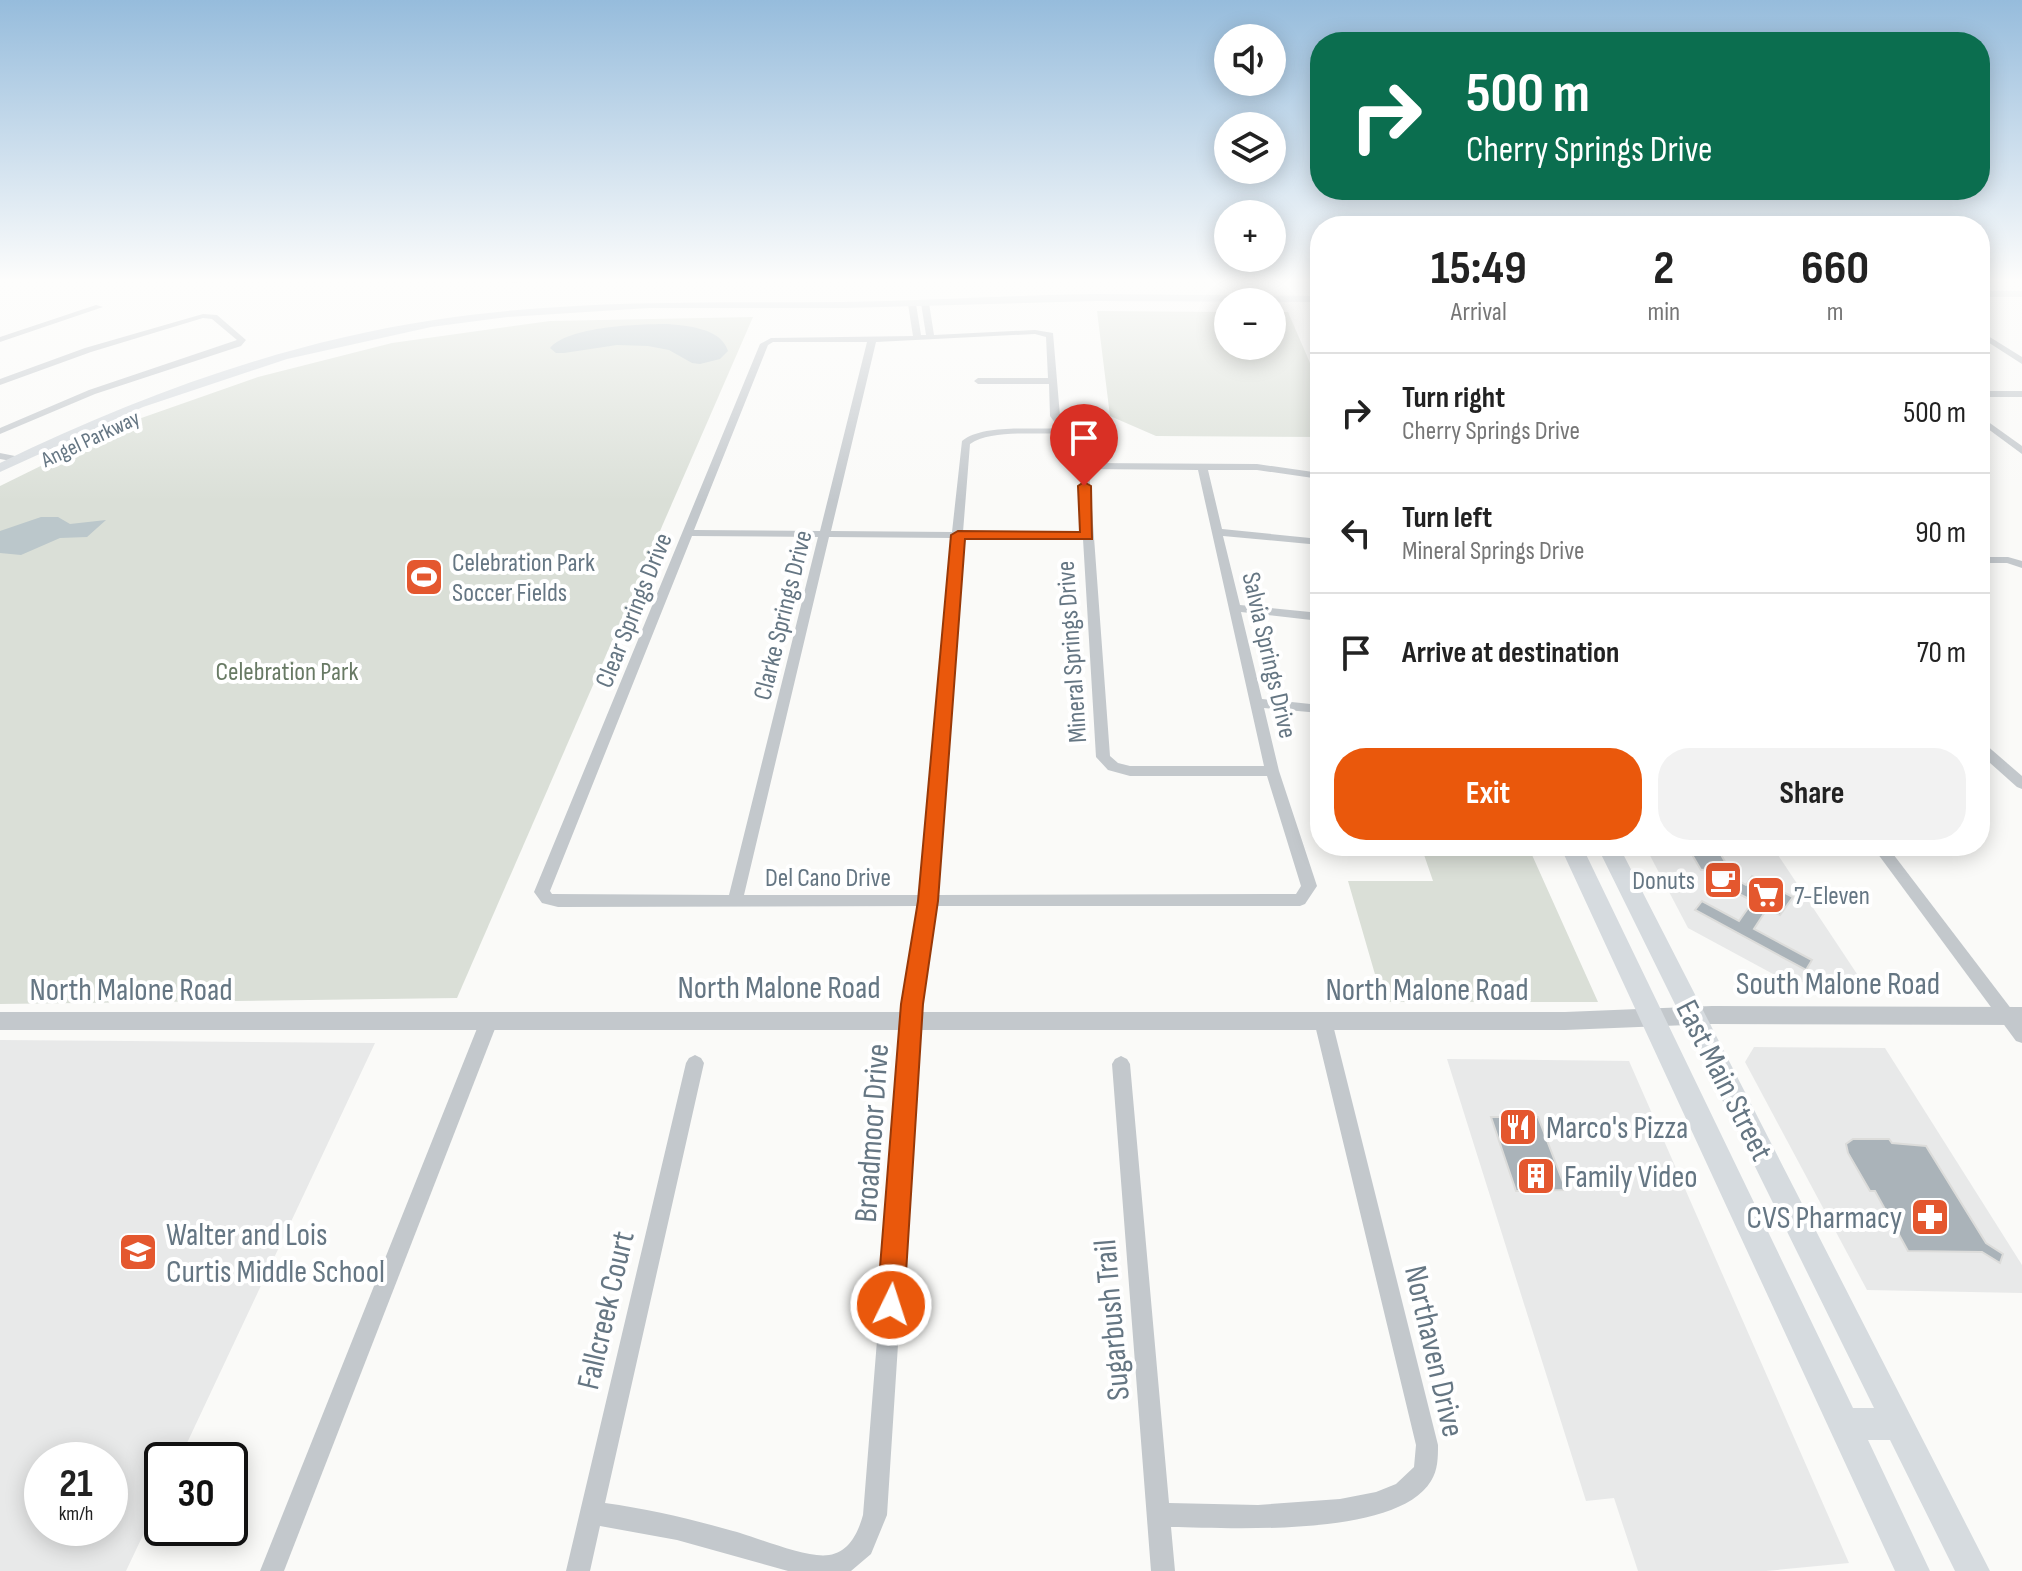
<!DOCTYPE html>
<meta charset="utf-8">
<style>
body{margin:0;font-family:"Sofia Sans Condensed",sans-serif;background:#f2f2f2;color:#222;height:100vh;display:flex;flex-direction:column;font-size:30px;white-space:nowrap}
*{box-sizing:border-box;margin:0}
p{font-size:26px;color:#767676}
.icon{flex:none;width:44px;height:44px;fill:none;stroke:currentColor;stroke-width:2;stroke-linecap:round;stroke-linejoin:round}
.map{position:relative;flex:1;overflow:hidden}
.side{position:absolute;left:1310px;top:216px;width:680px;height:640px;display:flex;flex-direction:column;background:#fff;border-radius:32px;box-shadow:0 4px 20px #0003}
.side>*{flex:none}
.banner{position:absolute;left:1310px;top:32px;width:680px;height:168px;border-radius:32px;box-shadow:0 4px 20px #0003;background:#0b6e4f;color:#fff;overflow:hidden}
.controls{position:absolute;left:1214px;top:24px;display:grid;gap:16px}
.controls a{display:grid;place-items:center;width:72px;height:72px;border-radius:50%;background:#fff;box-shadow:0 4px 20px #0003;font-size:40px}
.speed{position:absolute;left:24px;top:1442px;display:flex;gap:16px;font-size:40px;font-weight:700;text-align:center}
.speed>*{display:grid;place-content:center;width:104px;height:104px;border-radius:50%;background:#fff;box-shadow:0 4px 20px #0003;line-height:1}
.speed small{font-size:20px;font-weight:400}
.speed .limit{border:4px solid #111;border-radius:12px;background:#fff;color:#111}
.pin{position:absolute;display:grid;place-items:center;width:68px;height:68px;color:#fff;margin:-82px -34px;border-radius:50% 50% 50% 0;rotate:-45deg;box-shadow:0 0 8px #0007}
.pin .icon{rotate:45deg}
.me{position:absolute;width:88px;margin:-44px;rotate:4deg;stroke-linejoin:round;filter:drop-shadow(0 0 6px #0008)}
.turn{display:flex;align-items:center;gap:28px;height:168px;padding:0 24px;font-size:36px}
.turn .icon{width:104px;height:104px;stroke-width:2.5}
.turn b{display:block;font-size:56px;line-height:68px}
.eta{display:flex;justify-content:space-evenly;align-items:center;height:136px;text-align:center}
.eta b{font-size:48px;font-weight:700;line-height:56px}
.action{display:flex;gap:16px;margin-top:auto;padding:16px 24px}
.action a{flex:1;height:92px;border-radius:32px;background:#ea580c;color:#fff;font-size:32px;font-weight:700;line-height:92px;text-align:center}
.action a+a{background:#f2f2f2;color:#222}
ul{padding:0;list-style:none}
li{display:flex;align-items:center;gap:24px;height:120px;padding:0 24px;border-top:2px solid #e0e0e0}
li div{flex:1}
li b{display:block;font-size:30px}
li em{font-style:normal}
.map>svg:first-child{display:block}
.built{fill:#e8e9e9;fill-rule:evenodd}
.green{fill:#dadfd7}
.water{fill:#bbc7cb}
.building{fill:#aab3b9;stroke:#dcdcda;stroke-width:2}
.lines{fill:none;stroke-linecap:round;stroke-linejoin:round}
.minor{fill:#c3c8cc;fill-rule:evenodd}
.tertiary{fill:#c3c8cc;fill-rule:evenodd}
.secondary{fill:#d6dbdf;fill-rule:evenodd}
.route{fill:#ea580c;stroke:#983908;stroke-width:2}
.labels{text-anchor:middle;stroke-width:8;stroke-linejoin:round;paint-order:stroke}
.far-street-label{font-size:22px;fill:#657683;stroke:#fff}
.poi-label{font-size:26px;fill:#657683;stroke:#fff;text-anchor:start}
.street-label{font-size:26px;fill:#657683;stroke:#fff}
.park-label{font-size:26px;fill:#687a64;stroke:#fff}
.near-street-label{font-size:32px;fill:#657683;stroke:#fff}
.near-poi-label{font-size:32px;fill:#657683;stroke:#fff;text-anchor:start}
</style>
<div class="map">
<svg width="2022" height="1571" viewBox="0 0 2022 1571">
<rect width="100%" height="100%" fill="#fafaf8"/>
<g class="built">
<polygon points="1645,846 1768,846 1774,849 1863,983 1788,982 1688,928"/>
<path d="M 0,1040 L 375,1043 L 179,1460 L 162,1460 L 162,1495 L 126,1571 L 0,1571 ZM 42,1460 L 110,1460 L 110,1528 L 42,1528 Z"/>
<polygon points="1754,1047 1885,1048 2022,1265 2022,1293 1867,1290 1745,1062"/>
<polygon points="1447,1059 1629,1061 1849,1563 1766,1571 1638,1571 1614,1498 1586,1501"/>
</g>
<g class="green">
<polygon points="1097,311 1228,312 1228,346 1272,346 1272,312 1288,312 1320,386 1320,437 1156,436 1110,416"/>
<polygon points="753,317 457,998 0,1004 0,486 130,422 258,377 392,343 550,321"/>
<polygon points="1421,846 1528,846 1598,1002 1383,1002 1348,881 1433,881"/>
</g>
<g class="water">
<path d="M 668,324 C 688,326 721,328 728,351 L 720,359 L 700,364 L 692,363 L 669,350 L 648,346 L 617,345 L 564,353 L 556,353 L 550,348 C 569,326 639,324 668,324 Z"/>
<polygon points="41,517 58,517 70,524 106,520 87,537 60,538 21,555 0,553 0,531"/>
</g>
<g class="building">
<polygon points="1687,846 1716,846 1735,879 1746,885 1752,876 1793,897 1780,915 1767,909 1754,929 1812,960 1806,970 1695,910 1702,901 1739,921 1753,901 1711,880 1719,868 1701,870"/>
<polygon points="1491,1117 1538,1117 1566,1190 1516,1191"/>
<polygon points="1853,1139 1889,1139 1892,1143 1926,1146 1986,1243 2003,1254 2000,1263 1982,1252 1908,1251 1875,1191 1870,1191 1848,1153 1846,1144"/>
</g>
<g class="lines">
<g class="minor">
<polygon points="510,281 519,281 515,283"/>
<path d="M 925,301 L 929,303 L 934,335 L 1035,330 L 1053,333 L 1060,416 L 1083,448 L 1088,463 L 1257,464 L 1320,473 L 1320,479 L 1257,470 L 1208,470 L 1222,529 L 1320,539 L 1320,545 L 1223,536 L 1240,605 L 1320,613 L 1320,621 L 1241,612 L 1262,699 L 1320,705 L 1320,713 L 1264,708 L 1279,771 L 1317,886 L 1305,904 L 1300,906 L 935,906 L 920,1004 L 887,1515 L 871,1554 L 851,1571 L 788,1571 L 677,1540 L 600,1526 L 590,1571 L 566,1571 L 686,1063 L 689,1058 L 695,1055 L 701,1058 L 704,1063 L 605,1503 C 649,1509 691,1519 733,1531 C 756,1537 807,1559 829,1555 C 849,1552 858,1533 863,1515 L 904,1004 L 919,906 L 558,907 L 542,903 L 534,892 L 760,344 L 771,338 L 913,336 L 908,304 L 912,302 L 916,304 L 921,335 L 926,335 L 921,303 ZM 1035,334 L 1046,337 L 1048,378 L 978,378 L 974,381 L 978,384 L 1049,384 L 1050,416 L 1059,428 C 1031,430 983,424 962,441 L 952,532 L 831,531 L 876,342 ZM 773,342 L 867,342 L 820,531 L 694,530 L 768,345 ZM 1062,433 C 1085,464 1081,496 1083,533 L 963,532 L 970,444 C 991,429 1036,435 1062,433 ZM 1089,469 L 1198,470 L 1264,766 L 1130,766 L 1118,763 L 1110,756 ZM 692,536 L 818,537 L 729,895 L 552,894 L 550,891 ZM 829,537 L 952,538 L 921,895 L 744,895 ZM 963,538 L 1083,539 L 1096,757 L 1108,770 L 1130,776 L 1267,776 L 1301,886 L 1296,894 L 936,895 Z"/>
<polygon points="96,305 103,307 0,342 0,337"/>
<polygon points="203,314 217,315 246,340 241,346 95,394 0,434 0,428 89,390 237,340 212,319 203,318 91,352 0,385 0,379 85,348"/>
<polygon points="1980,331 2022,357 2022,364 1980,337"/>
<rect x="1980" y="391" width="42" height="6"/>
<polygon points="1980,416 2022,446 2022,454 1980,423"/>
<polygon points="0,453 20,457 22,459 17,462 0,459"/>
<polygon points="1980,557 2008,557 2022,561 2022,568 2007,563 1980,563"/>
<polygon points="1980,742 1985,744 2022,776 2022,789 2017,787 1980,754"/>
<polygon points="1872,846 1887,846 2022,1023 2022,1043 2016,1041"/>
<polygon points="489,1014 495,1016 498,1021 284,1571 260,1571 480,1021 483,1016"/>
<path d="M 1323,1014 L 1329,1016 L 1332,1021 L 1438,1445 C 1438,1457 1438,1470 1431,1481 C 1397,1538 1230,1528 1171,1527 L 1175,1571 L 1151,1571 L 1112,1064 L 1115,1059 L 1121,1056 L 1127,1059 L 1130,1064 L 1169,1503 L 1258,1505 L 1340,1499 L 1376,1492 L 1396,1484 L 1414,1467 L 1416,1445 L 1314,1021 L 1317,1016 Z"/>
</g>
<polygon class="tertiary" points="1712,1006 2022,1007 2022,1025 1712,1024 1565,1030 0,1030 0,1012 1565,1012"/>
<g class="secondary">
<rect x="1980" y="291" width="42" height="6"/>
<path d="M 1096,294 L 1320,296 L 1320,302 L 1096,301 L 846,308 L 649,308 L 507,317 L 431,327 L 287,359 L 143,407 L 0,472 L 0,463 C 138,396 282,343 434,320 C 570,299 706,303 843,302 C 928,301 1012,295 1096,294 Z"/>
<polygon points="1560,846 1582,846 1853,1408 1874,1408 1597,846 1619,846 1990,1571 1955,1571 1890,1440 1868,1440 1930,1571 1895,1571"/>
</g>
</g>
<linearGradient id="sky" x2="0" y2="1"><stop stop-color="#96bcdc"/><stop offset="0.56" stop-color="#fdfdfc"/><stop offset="1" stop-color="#fdfdfc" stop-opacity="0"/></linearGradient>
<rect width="2022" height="501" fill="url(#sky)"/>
<polygon class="route" points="1084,482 1091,486 1092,539 965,539 938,901 923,1004 904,1305 900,1315 891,1319 881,1315 877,1305 901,1004 918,901 951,535 958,531 1080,532 1078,486"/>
<defs>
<g id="stadium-square" transform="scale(2)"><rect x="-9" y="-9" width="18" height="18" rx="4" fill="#e4572e" stroke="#fff"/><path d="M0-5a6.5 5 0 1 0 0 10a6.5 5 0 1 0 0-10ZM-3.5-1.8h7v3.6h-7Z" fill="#fff"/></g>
<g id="cafe-square" transform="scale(2)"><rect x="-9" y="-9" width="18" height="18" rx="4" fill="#e4572e" stroke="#fff"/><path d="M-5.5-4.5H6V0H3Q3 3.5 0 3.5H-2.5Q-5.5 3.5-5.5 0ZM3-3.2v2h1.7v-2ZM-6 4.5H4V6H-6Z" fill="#fff"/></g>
<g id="supermarket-square" transform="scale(2)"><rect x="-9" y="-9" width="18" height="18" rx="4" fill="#e4572e" stroke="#fff"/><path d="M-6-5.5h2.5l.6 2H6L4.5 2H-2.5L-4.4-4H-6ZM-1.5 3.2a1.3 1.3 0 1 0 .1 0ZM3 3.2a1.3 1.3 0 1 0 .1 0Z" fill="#fff"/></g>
<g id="restaurant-square" transform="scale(2)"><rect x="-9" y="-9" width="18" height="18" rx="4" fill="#e4572e" stroke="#fff"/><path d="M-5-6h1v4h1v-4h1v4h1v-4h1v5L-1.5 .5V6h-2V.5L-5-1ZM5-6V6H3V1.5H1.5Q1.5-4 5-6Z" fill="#fff"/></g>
<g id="building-square" transform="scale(2)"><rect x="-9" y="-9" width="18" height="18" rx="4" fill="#e4572e" stroke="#fff"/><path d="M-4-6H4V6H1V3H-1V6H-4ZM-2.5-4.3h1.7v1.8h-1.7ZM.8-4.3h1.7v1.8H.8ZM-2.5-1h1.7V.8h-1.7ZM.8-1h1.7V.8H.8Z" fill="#fff"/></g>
<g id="pharmacy-square" transform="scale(2)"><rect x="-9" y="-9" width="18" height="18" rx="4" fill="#e4572e" stroke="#fff"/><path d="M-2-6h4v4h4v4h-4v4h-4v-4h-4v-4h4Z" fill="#fff"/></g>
<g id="school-square" transform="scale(2)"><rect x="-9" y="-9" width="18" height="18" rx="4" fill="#e4572e" stroke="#fff"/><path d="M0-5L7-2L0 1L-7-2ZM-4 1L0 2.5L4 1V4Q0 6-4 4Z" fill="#fff"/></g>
</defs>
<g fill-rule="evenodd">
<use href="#stadium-square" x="424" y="577"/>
<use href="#cafe-square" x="1723" y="880"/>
<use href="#supermarket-square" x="1766" y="895"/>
<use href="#restaurant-square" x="1518" y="1127"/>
<use href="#building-square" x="1536" y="1176"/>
<use href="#pharmacy-square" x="1930" y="1217"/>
<use href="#school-square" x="138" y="1252"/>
</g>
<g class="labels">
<g class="far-street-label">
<text transform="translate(90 438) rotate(-25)" y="8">Angel Parkway</text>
</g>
<g class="poi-label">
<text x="452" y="571">Celebration Park<tspan x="452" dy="30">Soccer Fields</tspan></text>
<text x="1695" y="889" text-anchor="end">Donuts</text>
<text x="1794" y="904">7-Eleven</text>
</g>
<g class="street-label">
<text transform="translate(633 610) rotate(-68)" y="9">Clear Springs Drive</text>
<text transform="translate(782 615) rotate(-76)" y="9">Clarke Springs Drive</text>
<text transform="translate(1071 652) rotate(-94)" y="9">Mineral Springs Drive</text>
<text transform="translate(1270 655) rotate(77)" y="9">Salvia Springs Drive</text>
<text x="828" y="886">Del Cano Drive</text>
</g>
<g class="park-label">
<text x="287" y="680">Celebration Park</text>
</g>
<g class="near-street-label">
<text x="1838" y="994">South Malone Road</text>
<text x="779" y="998">North Malone Road</text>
<text x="131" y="1000">North Malone Road</text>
<text x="1427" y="1000">North Malone Road</text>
<text transform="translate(1725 1080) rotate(63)" y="11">East Main Street</text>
<text transform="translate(871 1133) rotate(-86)" y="11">Broadmoor Drive</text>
<text transform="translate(605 1310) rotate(-77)" y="11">Fallcreek Court</text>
<text transform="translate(1111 1320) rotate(-95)" y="11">Sugarbush Trail</text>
<text transform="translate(1435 1351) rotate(77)" y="11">Northaven Drive</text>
</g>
<g class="near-poi-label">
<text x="1546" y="1138">Marco's Pizza</text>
<text x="1564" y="1187">Family Video</text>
<text x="1902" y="1228" text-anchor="end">CVS Pharmacy</text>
<text x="166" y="1245">Walter and Lois<tspan x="166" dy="37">Curtis Middle School</tspan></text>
</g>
</g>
</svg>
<div class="controls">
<a><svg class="icon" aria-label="sound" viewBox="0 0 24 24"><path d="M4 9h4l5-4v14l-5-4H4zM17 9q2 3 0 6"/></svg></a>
<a><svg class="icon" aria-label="layers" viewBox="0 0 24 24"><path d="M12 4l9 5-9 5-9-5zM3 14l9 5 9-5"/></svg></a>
<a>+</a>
<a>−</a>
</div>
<div class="speed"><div>21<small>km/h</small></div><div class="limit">30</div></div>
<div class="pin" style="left:1084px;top:486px;background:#d93025"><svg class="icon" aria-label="arrive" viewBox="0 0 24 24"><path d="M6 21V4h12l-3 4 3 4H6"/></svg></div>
<svg class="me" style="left:891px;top:1305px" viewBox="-20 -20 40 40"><circle r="17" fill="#ea580c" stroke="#fff" stroke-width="3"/><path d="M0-11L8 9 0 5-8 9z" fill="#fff"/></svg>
<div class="banner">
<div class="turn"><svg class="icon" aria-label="right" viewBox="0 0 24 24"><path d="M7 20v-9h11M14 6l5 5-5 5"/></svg><div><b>500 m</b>Cherry Springs Drive</div></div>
</div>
<section class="side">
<div class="eta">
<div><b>15:49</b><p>Arrival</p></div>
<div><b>2</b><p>min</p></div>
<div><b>660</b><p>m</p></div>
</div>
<ul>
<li><svg class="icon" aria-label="right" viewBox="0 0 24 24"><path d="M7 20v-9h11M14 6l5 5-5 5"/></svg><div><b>Turn right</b><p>Cherry Springs Drive</p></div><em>500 m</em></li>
<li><svg class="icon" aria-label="left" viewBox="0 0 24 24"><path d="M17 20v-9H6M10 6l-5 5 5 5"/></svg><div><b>Turn left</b><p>Mineral Springs Drive</p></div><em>90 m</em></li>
<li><svg class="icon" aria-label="arrive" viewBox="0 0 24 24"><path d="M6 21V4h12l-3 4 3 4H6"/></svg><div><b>Arrive at destination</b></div><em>70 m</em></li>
</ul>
<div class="action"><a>Exit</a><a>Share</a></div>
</section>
</div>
